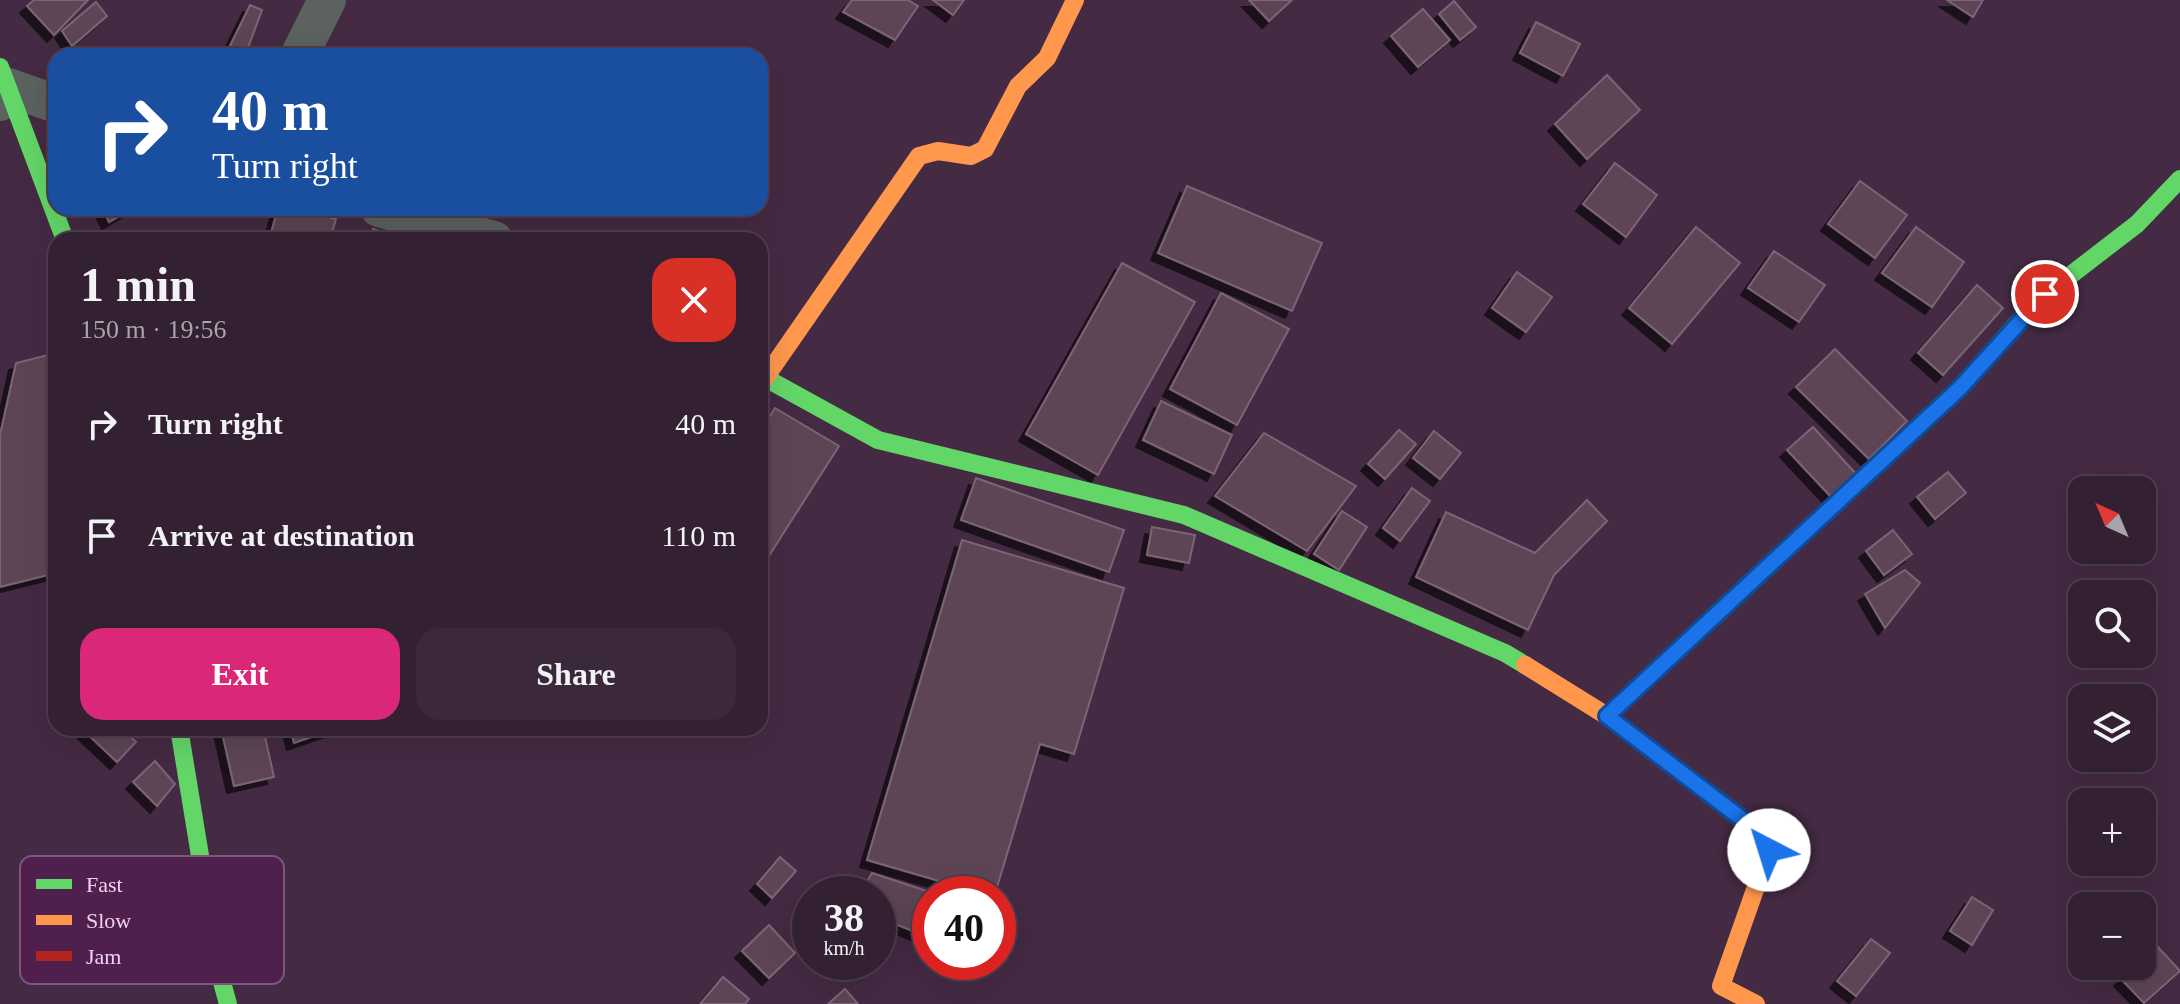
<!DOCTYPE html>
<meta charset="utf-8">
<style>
body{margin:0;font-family:"Times New Roman",serif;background:#3b283a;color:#f1f3f6;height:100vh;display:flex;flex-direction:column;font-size:30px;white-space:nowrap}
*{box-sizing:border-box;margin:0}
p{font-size:26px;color:#a9a3ac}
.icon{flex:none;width:44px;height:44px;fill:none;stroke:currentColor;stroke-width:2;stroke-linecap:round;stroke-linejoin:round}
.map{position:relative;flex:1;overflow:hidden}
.side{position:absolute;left:48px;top:232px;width:720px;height:504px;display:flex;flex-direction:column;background:#332032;border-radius:24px;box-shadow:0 8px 32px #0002,0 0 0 2px #4e3e4d}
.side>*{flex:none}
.guide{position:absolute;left:48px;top:48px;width:720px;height:168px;border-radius:24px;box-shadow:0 8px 32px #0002,0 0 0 2px #4e3e4d;background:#1a4fa0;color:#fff;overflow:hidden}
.needle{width:52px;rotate:316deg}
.controls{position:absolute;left:2068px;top:476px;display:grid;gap:16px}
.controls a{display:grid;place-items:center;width:88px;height:88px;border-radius:16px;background:#332032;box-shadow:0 8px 32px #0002,0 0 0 2px #4e3e4d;font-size:40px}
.speed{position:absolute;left:792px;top:876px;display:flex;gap:16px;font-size:40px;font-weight:700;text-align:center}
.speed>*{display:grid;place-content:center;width:104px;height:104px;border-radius:50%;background:#332032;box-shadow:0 8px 32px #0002,0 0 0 2px #4e3e4d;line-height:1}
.speed small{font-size:20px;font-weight:400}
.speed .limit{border:12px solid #d22;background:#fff;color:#111}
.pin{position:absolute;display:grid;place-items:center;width:68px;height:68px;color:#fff;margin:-34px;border:4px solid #fff;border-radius:50%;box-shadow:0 2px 8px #0007}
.me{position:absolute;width:88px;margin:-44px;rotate:320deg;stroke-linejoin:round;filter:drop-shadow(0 0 6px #0008)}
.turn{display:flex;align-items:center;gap:28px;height:168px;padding:0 32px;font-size:36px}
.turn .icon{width:104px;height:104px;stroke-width:2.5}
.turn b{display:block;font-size:56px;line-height:68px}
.round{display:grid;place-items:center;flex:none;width:84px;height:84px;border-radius:24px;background:#3b283a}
.overview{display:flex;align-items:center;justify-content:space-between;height:136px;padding:0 32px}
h1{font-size:48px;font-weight:700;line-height:60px}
.primary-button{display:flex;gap:16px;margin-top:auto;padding:16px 32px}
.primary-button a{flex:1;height:92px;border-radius:24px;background:#db2777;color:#fff;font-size:32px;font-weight:700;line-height:92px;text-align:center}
.primary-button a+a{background:#3b283a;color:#f1f3f6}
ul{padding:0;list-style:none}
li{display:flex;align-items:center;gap:24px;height:112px;padding:0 32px}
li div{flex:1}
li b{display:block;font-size:30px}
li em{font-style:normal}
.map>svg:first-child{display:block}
.building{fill:#5d4557;stroke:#7d6476;stroke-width:2;filter:url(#shadow)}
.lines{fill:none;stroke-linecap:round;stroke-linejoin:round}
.street{stroke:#5c625d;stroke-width:38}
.fast{stroke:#63d668;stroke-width:18}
.slow{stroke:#ff974d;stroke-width:18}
.jam{stroke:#b3261e;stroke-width:18}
.route-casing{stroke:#114b97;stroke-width:20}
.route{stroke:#1a73e8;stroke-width:14}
.key{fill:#4f1f4d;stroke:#7f557d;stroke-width:2}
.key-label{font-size:22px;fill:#efd2ed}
</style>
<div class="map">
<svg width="2180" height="1004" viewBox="0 0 2180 1004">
<defs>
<filter id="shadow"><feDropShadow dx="-7" dy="7" stdDeviation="0" flood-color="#0009"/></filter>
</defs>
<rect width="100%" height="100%" fill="#442a43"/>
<g class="building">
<polygon points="34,0 88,0 54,35 27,6"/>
<polygon points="852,0 908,0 918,6 895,40 843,12"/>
<polygon points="933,0 964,0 953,15"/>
<polygon points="1249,0 1292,0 1269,21"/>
<polygon points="1947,0 1983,0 1973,17"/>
<polygon points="1454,1 1476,27 1460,40 1439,14"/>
<polygon points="96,2 107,16 72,46 62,31"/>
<polygon points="250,5 262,10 245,56 229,56 226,54"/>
<polygon points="1423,9 1450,40 1418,67 1391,36"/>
<polygon points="1536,22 1580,44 1563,76 1520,53"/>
<polygon points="1607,75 1640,110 1587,159 1555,124"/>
<polygon points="1615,163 1657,195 1626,237 1583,204"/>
<polygon points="1860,181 1907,215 1875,258 1828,224"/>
<polygon points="1187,186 1322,243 1292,311 1158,253"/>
<polygon points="102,208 133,208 109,222"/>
<polygon points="278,208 295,208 336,219 330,240 269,240"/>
<polygon points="1696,227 1740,263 1672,344 1629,308"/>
<polygon points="1916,227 1964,262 1932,307 1882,273"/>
<polygon points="373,229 401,239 400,240 369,240"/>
<polygon points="1774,251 1825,285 1799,322 1748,288"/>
<polygon points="1122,263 1195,302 1098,475 1026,434"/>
<polygon points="1517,272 1552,297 1526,332 1492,308"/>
<polygon points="1977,285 2003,308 1943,375 1918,353"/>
<polygon points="1221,293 1289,329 1237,425 1170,389"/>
<polygon points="1835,349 1907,421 1869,459 1796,387"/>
<polygon points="56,353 56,573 0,587 0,435 16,363"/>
<polygon points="1161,401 1232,435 1214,474 1143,440"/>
<polygon points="775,408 839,446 760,570 760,432"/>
<polygon points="1813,427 1858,476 1833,499 1787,450"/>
<polygon points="1399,430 1416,444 1385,479 1368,464"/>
<polygon points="1434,431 1461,453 1440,479 1413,458"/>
<polygon points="1264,433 1356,486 1307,551 1215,496"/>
<polygon points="1948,472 1966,493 1935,519 1917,497"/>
<polygon points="976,478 1124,530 1109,572 961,520"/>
<polygon points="1412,488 1430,501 1400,541 1383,528"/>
<polygon points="1587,500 1607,521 1554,575 1528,630 1416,577 1446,512 1535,553"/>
<polygon points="1342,511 1367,527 1339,570 1314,554"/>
<polygon points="1152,527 1195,535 1189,563 1147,555"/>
<polygon points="1893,530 1912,554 1884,575 1866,551"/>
<polygon points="962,540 1124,588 1074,754 1040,744 995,894 984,894 867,860"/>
<polygon points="1905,570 1920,583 1885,628 1865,594"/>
<polygon points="81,728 121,728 136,742 117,762"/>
<polygon points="221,728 263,728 274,777 234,786"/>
<polygon points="290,728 337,728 294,743"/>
<polygon points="155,761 175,784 157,806 133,782"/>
<polygon points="780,857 796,871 772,898 757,884"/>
<polygon points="872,873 936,894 930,894 930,938 878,917 878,894 860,894"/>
<polygon points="1972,897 1993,910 1972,945 1950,931"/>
<polygon points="769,925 795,953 769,978 742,951"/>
<polygon points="1871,939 1890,953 1856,996 1837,981"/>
<polygon points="2157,946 2180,971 2144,1003 2121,979 2135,966 2142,966 2142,960"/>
<polygon points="723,977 749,999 745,1004 700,1004"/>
<polygon points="845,989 858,1004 828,1004"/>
</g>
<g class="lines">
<g class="street">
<polyline points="299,56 327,0"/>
<polyline points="0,102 8,87 56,104"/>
<polyline points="379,208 494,240"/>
</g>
<g class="fast">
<polyline points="0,67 65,240"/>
<polyline points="760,375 878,440 1184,515 1505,653 1525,665"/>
<polyline points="1923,423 1960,388 2037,301 2137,224 2180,179"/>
<polyline points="179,728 219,971 228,1004"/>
</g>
<g class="slow">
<polyline points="765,378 919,156 938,151 971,156 985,149 1018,86 1047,58 1075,0"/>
<polyline points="1525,665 1607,716 1767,838 1769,850 1721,986 1756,1004"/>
</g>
<polyline class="jam" points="1607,716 1923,423"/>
</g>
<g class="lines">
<g class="route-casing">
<polyline id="route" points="1769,850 1767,838 1607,716 1960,388 2045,294"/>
</g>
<use href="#route" class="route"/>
</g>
<rect x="20" y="856" width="264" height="128" rx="12" class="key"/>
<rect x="36" y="879" width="36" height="10" fill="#63d668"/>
<rect x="36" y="915" width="36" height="10" fill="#ff974d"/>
<rect x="36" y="951" width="36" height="10" fill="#b3261e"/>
<g class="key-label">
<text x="86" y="892">Fast</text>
<text x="86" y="928">Slow</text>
<text x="86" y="964">Jam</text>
</g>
</svg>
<div class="controls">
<a><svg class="needle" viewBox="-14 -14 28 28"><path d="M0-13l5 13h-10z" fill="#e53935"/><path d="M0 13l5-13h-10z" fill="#a9a3ac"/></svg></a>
<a><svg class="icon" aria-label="search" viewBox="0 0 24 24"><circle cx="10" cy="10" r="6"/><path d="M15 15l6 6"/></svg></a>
<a><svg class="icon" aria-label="layers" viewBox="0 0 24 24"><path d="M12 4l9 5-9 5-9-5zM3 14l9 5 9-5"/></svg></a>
<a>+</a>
<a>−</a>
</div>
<div class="speed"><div>38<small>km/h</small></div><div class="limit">40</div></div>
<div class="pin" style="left:2045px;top:294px;background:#d93025"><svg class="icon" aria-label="arrive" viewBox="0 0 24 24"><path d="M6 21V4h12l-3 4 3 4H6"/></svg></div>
<svg class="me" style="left:1769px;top:850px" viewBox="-20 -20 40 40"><circle r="19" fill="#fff"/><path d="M0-13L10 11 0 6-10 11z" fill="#1a73e8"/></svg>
<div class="guide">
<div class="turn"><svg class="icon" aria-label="right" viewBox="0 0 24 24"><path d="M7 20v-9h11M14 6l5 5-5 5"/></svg><div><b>40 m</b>Turn right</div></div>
</div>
<section class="side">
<div class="overview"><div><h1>1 min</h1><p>150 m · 19:56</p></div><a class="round" style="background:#d93025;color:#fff"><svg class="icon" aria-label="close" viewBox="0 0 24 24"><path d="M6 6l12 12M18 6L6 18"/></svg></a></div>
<ul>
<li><svg class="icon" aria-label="right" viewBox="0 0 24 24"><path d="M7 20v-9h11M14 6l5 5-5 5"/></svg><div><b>Turn right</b></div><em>40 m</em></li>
<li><svg class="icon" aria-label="arrive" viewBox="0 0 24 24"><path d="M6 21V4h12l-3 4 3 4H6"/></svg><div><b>Arrive at destination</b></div><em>110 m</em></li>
</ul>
<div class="primary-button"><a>Exit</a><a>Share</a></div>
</section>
</div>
